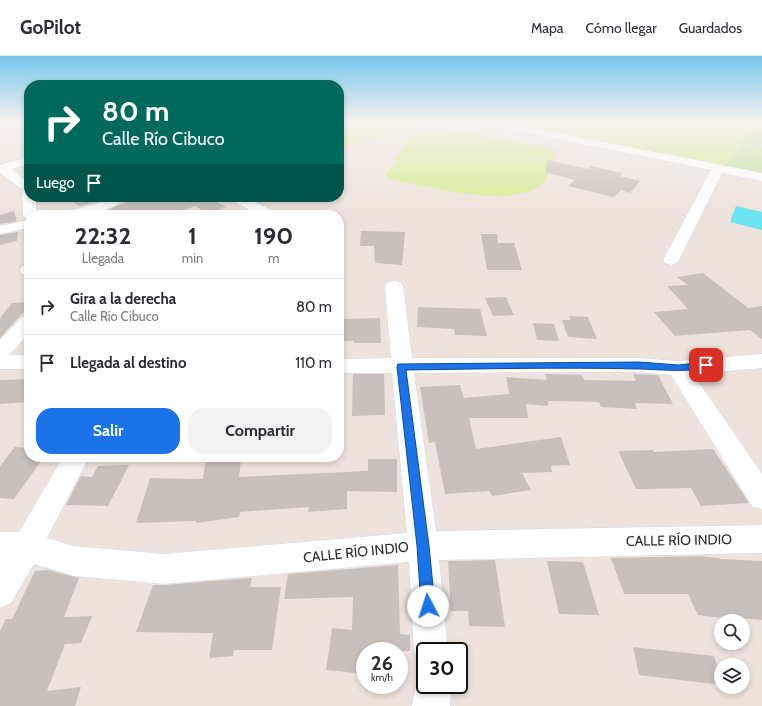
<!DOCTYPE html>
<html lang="es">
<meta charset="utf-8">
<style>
body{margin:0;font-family:Cabin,sans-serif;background:#f2f2f3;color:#2b2b33;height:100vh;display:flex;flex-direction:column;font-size:15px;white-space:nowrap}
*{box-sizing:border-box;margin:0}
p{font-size:13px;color:#7c7c81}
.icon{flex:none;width:22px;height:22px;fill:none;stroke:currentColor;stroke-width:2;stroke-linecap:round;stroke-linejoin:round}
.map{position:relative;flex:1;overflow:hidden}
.sheet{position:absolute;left:24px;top:154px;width:320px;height:252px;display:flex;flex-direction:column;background:#fff;border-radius:16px;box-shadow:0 2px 6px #0003}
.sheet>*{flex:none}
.guide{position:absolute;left:24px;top:24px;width:320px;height:122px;border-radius:16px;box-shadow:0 2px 6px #0003;background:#00695c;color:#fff;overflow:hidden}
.controls{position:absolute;left:714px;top:558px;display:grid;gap:8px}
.controls a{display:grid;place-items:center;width:36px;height:36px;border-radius:50%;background:#fff;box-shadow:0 2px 6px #0003;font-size:20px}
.speed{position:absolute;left:356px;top:586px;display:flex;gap:8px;font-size:20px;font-weight:700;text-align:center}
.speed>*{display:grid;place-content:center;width:52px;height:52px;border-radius:50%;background:#fff;box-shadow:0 2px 6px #0003;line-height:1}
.speed small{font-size:10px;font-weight:400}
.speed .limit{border:2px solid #111;border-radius:6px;background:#fff;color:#111}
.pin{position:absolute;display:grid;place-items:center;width:34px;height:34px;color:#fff;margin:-17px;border-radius:8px;box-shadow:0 2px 6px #0006}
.me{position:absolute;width:44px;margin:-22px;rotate:355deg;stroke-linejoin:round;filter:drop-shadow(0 0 3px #0008)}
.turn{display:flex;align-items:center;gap:14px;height:84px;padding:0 12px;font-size:18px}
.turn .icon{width:52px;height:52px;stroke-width:2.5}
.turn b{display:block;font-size:28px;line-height:34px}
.then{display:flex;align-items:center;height:38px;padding:0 12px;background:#0003;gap:8px;font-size:15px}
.eta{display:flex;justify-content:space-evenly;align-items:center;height:68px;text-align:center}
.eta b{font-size:24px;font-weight:800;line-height:28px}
.cta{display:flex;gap:8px;margin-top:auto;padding:8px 12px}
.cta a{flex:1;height:46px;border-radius:16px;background:#1a73e8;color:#fff;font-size:16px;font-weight:800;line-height:46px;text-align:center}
.cta a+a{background:#f2f2f3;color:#2b2b33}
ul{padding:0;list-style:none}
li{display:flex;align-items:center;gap:12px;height:56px;padding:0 12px;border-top:1px solid #e1e1e2}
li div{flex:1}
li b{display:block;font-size:15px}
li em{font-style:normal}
header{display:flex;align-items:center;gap:24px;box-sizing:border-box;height:56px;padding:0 20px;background:#fff;border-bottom:1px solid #e1e1e2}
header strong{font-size:19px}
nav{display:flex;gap:22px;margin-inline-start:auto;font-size:14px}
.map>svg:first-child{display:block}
.green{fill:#bee597}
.pitch{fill:#d5ed93}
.water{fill:#6ce4f2}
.building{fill:#c8c0bc}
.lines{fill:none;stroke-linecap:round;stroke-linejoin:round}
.minor-casing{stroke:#d1d8e4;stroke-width:1}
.path{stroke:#c4c4c4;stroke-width:1.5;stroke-dasharray:1.5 1;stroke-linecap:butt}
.minor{fill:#fff;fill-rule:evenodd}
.route{fill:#1a73e8;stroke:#114b97}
.labels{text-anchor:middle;stroke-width:4;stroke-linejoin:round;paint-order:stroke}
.near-street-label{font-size:14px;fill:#2b2b2b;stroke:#fff}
</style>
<header>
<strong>GoPilot</strong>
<nav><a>Mapa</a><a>Cómo llegar</a><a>Guardados</a></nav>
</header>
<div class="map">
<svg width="762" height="650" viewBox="0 0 762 650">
<rect width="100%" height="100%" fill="#ede3dc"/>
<polygon class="green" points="756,66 762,66 762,117 725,110"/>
<g class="pitch">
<polygon points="339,66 412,66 412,73 339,92"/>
<polygon points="501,66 756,66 725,110"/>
<path d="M 433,71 L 448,73 L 557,94 C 553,104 551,120 543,127 C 514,155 421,129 385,122 L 409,79 L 414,74 Z"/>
</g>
<polygon class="water" points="736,150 762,156 762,174 730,166"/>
<g class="building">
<polygon points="548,104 588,113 591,110 622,117 620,120 640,125 630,137 621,134 614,141 568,130 575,124 545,116"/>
<polygon points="64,141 94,141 100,144 80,150"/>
<polygon points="129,141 215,141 212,143 226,151 208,158 195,150 172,159 94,159 129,145"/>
<polygon points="14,155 17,165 0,168 0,159"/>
<polygon points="361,175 405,176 402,209 375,207 374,190 360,190"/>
<polygon points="18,176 17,185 0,189 0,179"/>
<polygon points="481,178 497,178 498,187 514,187 522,214 487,214"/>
<polygon points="703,217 748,252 762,250 762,283 750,274 675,280 654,256 688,253 667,230 688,229 677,221"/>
<polygon points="506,241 514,259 493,260 485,242"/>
<polygon points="29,246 29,250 0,282 0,262 12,247"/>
<polygon points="418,251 480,253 487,280 455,279 454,273 417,271"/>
<polygon points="569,260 588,261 597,283 568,281 562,264 571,264"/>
<polygon points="380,262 381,287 354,287 354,285 339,285 339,263"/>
<polygon points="533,267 554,268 559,285 537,284"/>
<polygon points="353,318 384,318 385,359 352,360"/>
<polygon points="545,318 582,319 584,324 636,325 633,318 658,319 673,348 635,347 637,353 601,351 599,346 548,345 548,350 526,348 528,362 469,362 476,393 561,381 570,409 551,410 552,416 522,417 531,434 492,440 489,435 445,438 435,386 429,387 420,331 460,329 464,342 509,338 506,321 547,324"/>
<polygon points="29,323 29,346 0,348 0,324"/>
<polygon points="15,391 29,392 29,401 44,401 14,443 0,442 0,410"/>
<polygon points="713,393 749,447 701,450 691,432 636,433 618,395 653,394 654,396"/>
<polygon points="206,401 222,401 222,406 241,404 239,421 368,415 368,403 397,403 397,436 347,435 347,453 308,456 309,451 240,456 239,461 196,467 196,465 136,467 150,422 203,423"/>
<polygon points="129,409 108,450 66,449 81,420 92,421 98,410"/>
<polygon points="699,500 719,502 720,503 762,505 762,564 737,562 738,565 723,565 722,562 698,559 688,538 624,538 611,502"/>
<polygon points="495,504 505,571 469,570 468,555 451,555 448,505"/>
<polygon points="547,505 583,506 599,559 559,558"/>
<polygon points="398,509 400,578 410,579 410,595 365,595 365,618 326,614 332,572 352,574 353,541 284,543 288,518"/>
<polygon points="48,514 79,522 64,561 92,560 81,587 65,588 47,635 81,631 75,650 0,650 0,575 6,563 12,563 35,515"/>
<polygon points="252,522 250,531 281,531 272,594 234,594 233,600 209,602 213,577 136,576 153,529 164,529"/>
<polygon points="633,591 714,600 721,620 721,629 639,619"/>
</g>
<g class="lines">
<g class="minor-casing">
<g id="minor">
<polygon points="483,66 501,66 762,117 762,125 722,117 679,204 677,207 671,209 665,207 663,204 711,114 488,69"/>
<polygon points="29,101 29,108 11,113 29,127 29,141 35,141 37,159 29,159 29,163 25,162 23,159 22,133 0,117 0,109"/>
<path d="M 110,141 L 127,141 C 120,150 96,158 86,159 C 78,160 70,159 63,159 L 65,156 L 98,147 Z"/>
<polygon points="229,141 246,141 269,153 271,156 269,159 259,159 231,144"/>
<polygon points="29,164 29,172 0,178 0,170"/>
<polygon points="29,209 29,219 22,218 20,214 22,210"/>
<polygon points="394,225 400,226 403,230 412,302 639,302 678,305 762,298 762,312 693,318 762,418 762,453 752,450 671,319 639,316 414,317 436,475 762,469 762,497 439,504 448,595 425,595 425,610 419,607 414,595 409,506 164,528 74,520 34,508 11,547 0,552 0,476 19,476 63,401 89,401 47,482 74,490 164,498 407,477 392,317 339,317 339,303 391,302 385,230 388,226"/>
<polygon points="29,259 29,277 9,299 29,299 29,313 0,313 0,284 22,261"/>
<polygon points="425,615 425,629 452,629 450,650 412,650 416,629 421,616"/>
</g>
</g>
<polyline class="path" points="747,106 759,66"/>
<use href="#minor" class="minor"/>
</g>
<linearGradient id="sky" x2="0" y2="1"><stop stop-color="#76c7ec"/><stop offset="0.42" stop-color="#f7f2ef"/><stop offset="1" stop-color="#f7f2ef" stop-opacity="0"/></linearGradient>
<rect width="762" height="157" fill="url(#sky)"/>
<path class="route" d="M 639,306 L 678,309 L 706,306 L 710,309 C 703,318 651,313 639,313 C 561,311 484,313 406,314 L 429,490 L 435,550 L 433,555 L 428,557 L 423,555 L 421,550 L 417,490 L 397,311 L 398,308 Z"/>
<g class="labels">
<g class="near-street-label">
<text transform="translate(679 484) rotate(-1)" y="5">CALLE RÍO INDIO</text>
<text transform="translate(356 496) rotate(-6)" y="5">CALLE RÍO INDIO</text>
</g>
</g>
</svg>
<div class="controls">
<a><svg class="icon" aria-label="search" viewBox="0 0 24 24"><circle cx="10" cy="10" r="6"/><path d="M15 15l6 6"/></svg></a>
<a><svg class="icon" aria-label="layers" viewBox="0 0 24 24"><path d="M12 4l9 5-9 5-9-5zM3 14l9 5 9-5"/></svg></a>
</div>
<div class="speed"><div>26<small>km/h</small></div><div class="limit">30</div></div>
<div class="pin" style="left:706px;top:309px;background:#d93025"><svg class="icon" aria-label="arrive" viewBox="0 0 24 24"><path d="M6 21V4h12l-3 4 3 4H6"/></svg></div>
<svg class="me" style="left:428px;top:550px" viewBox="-20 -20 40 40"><circle r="19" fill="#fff"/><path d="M0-13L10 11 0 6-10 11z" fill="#1a73e8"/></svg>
<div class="guide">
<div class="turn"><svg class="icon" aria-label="right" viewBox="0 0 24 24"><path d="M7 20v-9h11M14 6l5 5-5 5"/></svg><div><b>80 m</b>Calle Río Cibuco</div></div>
<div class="then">Luego<svg class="icon" aria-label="arrive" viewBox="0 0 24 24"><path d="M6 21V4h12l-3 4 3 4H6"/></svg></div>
</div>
<section class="sheet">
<div class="eta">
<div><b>22:32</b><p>Llegada</p></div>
<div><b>1</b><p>min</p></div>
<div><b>190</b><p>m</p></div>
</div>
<ul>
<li><svg class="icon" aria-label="right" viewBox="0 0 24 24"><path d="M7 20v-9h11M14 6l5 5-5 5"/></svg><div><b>Gira a la derecha</b><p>Calle Río Cibuco</p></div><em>80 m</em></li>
<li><svg class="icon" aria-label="arrive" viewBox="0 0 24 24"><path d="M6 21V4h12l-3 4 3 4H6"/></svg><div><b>Llegada al destino</b></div><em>110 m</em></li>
</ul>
<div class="cta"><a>Salir</a><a>Compartir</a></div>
</section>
</div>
